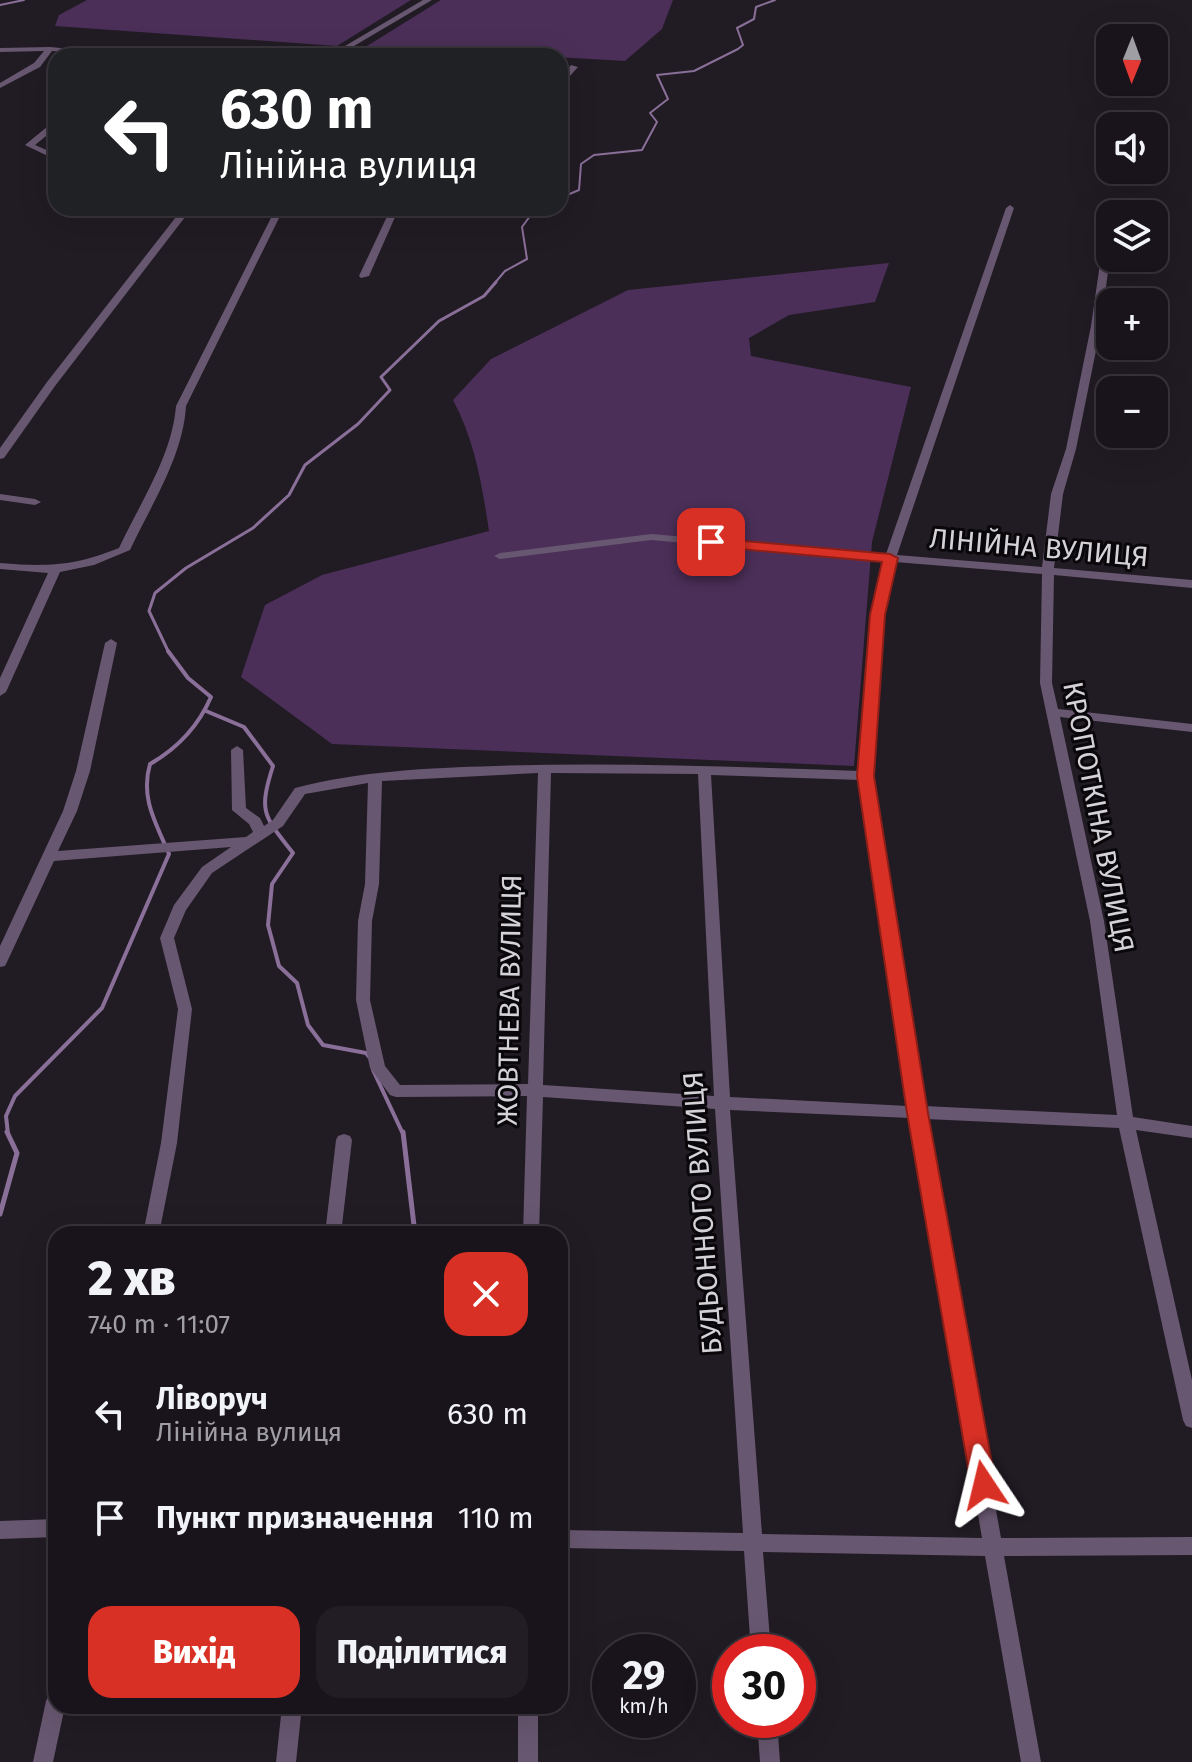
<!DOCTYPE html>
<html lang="uk">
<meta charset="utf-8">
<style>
body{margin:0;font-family:"Fira Sans",sans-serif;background:#221d24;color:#f1f3f6;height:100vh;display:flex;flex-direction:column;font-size:30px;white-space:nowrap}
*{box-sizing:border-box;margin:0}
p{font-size:26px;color:#9f9ea3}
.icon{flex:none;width:44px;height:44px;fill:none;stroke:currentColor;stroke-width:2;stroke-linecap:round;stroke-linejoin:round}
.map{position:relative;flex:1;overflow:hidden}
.sheet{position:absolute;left:48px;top:1226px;width:520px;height:488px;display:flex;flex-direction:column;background:#19141b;border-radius:24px;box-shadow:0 8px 32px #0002,0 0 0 2px #37333a}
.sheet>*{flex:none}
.guide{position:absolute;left:48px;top:48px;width:520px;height:168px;border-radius:24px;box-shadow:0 8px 32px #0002,0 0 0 2px #37333a;background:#202124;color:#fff;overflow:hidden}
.needle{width:52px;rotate:181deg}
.tools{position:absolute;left:1096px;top:24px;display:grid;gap:16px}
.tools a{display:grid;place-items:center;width:72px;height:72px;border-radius:16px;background:#19141b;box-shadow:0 8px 32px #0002,0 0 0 2px #37333a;font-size:40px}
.speed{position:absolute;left:592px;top:1634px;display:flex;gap:16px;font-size:40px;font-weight:700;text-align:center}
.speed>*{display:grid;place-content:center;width:104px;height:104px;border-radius:50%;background:#19141b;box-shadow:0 8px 32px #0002,0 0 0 2px #37333a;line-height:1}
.speed small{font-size:20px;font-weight:400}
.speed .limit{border:12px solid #d22;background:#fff;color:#111}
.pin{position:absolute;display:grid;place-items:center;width:68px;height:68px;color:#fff;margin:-34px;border-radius:16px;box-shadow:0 4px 12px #0006}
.me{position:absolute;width:88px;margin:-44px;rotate:350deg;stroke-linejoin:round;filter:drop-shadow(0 0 6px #0008)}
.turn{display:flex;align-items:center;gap:28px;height:168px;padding:0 40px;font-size:36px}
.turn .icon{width:104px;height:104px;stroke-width:2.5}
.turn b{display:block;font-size:56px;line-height:68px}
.round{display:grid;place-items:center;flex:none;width:84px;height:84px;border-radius:24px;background:#221d24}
.headline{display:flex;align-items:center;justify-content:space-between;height:136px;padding:0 40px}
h1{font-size:48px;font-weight:800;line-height:60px}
.cta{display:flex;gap:16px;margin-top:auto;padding:16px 40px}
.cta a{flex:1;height:92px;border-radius:24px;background:#d93025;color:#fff;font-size:32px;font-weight:800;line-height:92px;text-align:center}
.cta a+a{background:#221d24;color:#f1f3f6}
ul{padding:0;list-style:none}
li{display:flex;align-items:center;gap:24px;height:104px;padding:0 40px}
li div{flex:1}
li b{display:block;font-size:30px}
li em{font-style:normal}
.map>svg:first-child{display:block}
.green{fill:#4b2f58}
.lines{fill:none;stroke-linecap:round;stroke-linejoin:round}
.stream-far3{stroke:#8a6f99;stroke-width:2}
.stream-far2{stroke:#8a6f99;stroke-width:3}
.stream-far1{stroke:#8a6f99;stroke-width:4}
.stream{stroke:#8a6f99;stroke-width:5}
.minor{fill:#685770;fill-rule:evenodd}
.route{fill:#d93025;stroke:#8d1f18;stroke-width:2}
.labels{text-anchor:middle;stroke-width:6;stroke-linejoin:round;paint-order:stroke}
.street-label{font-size:28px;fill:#d4d1d7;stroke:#09070a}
</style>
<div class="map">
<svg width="1192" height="1762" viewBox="0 0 1192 1762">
<rect width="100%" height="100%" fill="#211b24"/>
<g class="green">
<polygon points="87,0 411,0 337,46 55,26 59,15"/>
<polygon points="441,0 673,0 662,29 625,61 367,46"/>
<path d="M 889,263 L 875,302 L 789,315 L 749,338 L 751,356 L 911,387 L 872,542 L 854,766 L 332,744 L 241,677 L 265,605 L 322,575 L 489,531 C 482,485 475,441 453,400 L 491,359 L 628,290 Z"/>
</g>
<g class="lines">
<g class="stream-far3">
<polyline points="0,5 24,0"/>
<polyline points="560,198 579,190 581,164 594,155 642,150 657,122 650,113 668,99 657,75 694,71 738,49 743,45 737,28 754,19 756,7 775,0"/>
<polyline points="494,284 505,271 527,259 522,227 536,208"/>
</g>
<polyline class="stream-far2" points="169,653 149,611 155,593 186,568 253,528 289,495 305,465 358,424 390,390 381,377 439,321 484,296 496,282"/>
<g class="stream-far1">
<path d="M 206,711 L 244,727 L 273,766 C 258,813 264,816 293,853 L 272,884 L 268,925 L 279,966 L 297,983 L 308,1025 L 323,1045 L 366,1053 L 370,1058"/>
<polyline points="373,1070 403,1134"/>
<path d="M 8,1134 L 6,1116 L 15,1096 L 102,1008 L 169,854 C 156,823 140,798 150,764 C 178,748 198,727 211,697 L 188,678 L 168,651"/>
</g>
<g class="stream">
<polyline points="403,1132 415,1234"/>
<polyline points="0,1214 17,1153 7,1132"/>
</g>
<g class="minor">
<polygon points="423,0 432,0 337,56 328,56"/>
<polygon points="50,47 122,54 126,56 52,51 40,67 0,88 0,83 34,63 44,51 0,52 0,48"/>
<polygon points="399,53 402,53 406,55 397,56"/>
<polygon points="480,53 486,53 487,56 479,56"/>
<polygon points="571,65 578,67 560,87 560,80"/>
<polygon points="53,122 56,122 56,128 35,145 56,154 56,160 25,145"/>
<path d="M 1010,205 L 1014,208 L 897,555 L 1042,567 L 1051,494 L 1066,449 L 1091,326 L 1106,222 L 1110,219 L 1110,256 L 1101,326 L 1076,449 L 1063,494 L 1054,568 L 1192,580 L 1192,588 L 1054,575 L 1052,683 L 1058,709 L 1192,724 L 1192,732 L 1060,717 L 1104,921 L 1133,1117 L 1192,1126 L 1192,1138 L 1136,1130 L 1192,1380 L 1192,1428 L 1186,1426 L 1183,1420 L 1119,1128 L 926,1119 L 1001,1538 L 1192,1537 L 1192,1555 L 1004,1556 L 1041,1762 L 1021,1762 L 985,1556 L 763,1552 L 771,1652 L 751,1652 L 744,1551 L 560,1548 L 560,1530 L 743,1533 L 715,1109 L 543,1097 L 539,1234 L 523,1234 L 527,1096 L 396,1097 L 390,1095 L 370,1068 L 356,1000 L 358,921 L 365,884 L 368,783 L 305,794 L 283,826 L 212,873 L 186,910 L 174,938 L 192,1009 L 177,1143 L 159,1234 L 143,1234 L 161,1143 L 178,1009 L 160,938 L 174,905 L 202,867 L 231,847 L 54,861 L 7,962 L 5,966 L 0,967 L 0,946 L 63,811 L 76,771 L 105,643 L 111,639 L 117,643 L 90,771 L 77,811 L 58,851 L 246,837 L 253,832 L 249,824 L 232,810 L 231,750 L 237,746 L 243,750 L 246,808 L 260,818 L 264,826 L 273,820 L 295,788 C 360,771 428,768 495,766 C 616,762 738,767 860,771 L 871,615 L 884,561 L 651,540 L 500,559 L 494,556 L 500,553 L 651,534 L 886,554 L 1006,208 ZM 895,562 L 1042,574 L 1040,683 L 1090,921 L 1117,1115 L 924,1106 L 873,776 L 883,615 ZM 538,773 L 528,1084 L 400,1085 L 385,1066 L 370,1000 L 372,921 L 379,884 L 382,781 ZM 551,773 L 698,774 L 714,1096 L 543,1085 ZM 711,775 L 860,780 L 908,1106 L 730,1097 ZM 730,1110 L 910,1118 L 982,1538 L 762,1534 Z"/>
<polygon points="183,208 192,208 55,386 4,458 0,459 0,448 47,382"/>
<path d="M 276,208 L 284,208 L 186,406 C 183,457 151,505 130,550 L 94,565 L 60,572 L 6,692 L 0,696 L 0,678 L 48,573 L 0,569 L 0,563 C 48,567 74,566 119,548 C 140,503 172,456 176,406 Z"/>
<polygon points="391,208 399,208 369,276 361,278 359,276"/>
<polygon points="0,494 35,499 41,502 35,505 0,500"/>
<polygon points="344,1134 350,1136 352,1140 341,1234 325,1234 336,1140 338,1136"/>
<polygon points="56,1519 56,1537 0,1539 0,1521"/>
<polygon points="56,1691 56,1706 65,1706 53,1762 33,1762 46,1701 49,1694"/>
<polygon points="282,1706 302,1706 296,1762 276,1762"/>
<rect x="518" y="1706" width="20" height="56"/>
<polygon points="757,1720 777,1720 780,1762 760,1762"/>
</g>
</g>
<polygon class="route" points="711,538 890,554 898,558 885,615 874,776 928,1113 996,1485 992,1493 984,1496 975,1493 971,1485 907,1113 857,776 870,615 882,562 706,546 704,542"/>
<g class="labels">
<g class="street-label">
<text transform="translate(1039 547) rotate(5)" y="10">ЛІНІЙНА ВУЛИЦЯ</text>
<text transform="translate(1099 817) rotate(79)" y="10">КРОПОТКІНА ВУЛИЦЯ</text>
<text transform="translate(509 1000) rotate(-89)" y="10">ЖОВТНЕВА ВУЛИЦЯ</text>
<text transform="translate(702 1213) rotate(-94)" y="10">БУДЬОННОГО ВУЛИЦЯ</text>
</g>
</g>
</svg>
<div class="tools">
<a><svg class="needle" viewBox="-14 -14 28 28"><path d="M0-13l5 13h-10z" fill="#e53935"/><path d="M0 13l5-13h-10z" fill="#9f9ea3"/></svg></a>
<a><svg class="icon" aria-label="sound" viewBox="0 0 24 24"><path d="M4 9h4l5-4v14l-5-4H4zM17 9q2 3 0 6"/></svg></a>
<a><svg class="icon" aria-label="layers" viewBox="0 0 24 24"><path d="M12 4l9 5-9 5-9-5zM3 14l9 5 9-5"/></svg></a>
<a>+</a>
<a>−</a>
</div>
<div class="speed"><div>29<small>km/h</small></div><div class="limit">30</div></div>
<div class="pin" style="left:711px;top:542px;background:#d93025"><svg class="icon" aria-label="arrive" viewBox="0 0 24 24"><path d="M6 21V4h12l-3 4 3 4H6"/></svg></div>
<svg class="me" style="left:984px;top:1485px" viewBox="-20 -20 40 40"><path d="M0-17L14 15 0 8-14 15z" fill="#d93025" stroke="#fff" stroke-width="4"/></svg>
<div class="guide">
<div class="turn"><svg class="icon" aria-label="left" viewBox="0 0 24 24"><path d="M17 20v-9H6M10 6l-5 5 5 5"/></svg><div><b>630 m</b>Лінійна вулиця</div></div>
</div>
<section class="sheet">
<div class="headline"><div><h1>2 хв</h1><p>740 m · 11:07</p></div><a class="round" style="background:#d93025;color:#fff"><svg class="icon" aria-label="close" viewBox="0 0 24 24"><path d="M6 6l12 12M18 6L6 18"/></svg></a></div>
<ul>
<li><svg class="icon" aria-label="left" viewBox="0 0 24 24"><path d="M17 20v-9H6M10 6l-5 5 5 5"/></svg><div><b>Ліворуч</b><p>Лінійна вулиця</p></div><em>630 m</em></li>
<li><svg class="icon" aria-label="arrive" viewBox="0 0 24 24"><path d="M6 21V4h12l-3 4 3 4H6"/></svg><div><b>Пункт призначення</b></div><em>110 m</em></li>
</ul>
<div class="cta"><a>Вихід</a><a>Поділитися</a></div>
</section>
</div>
